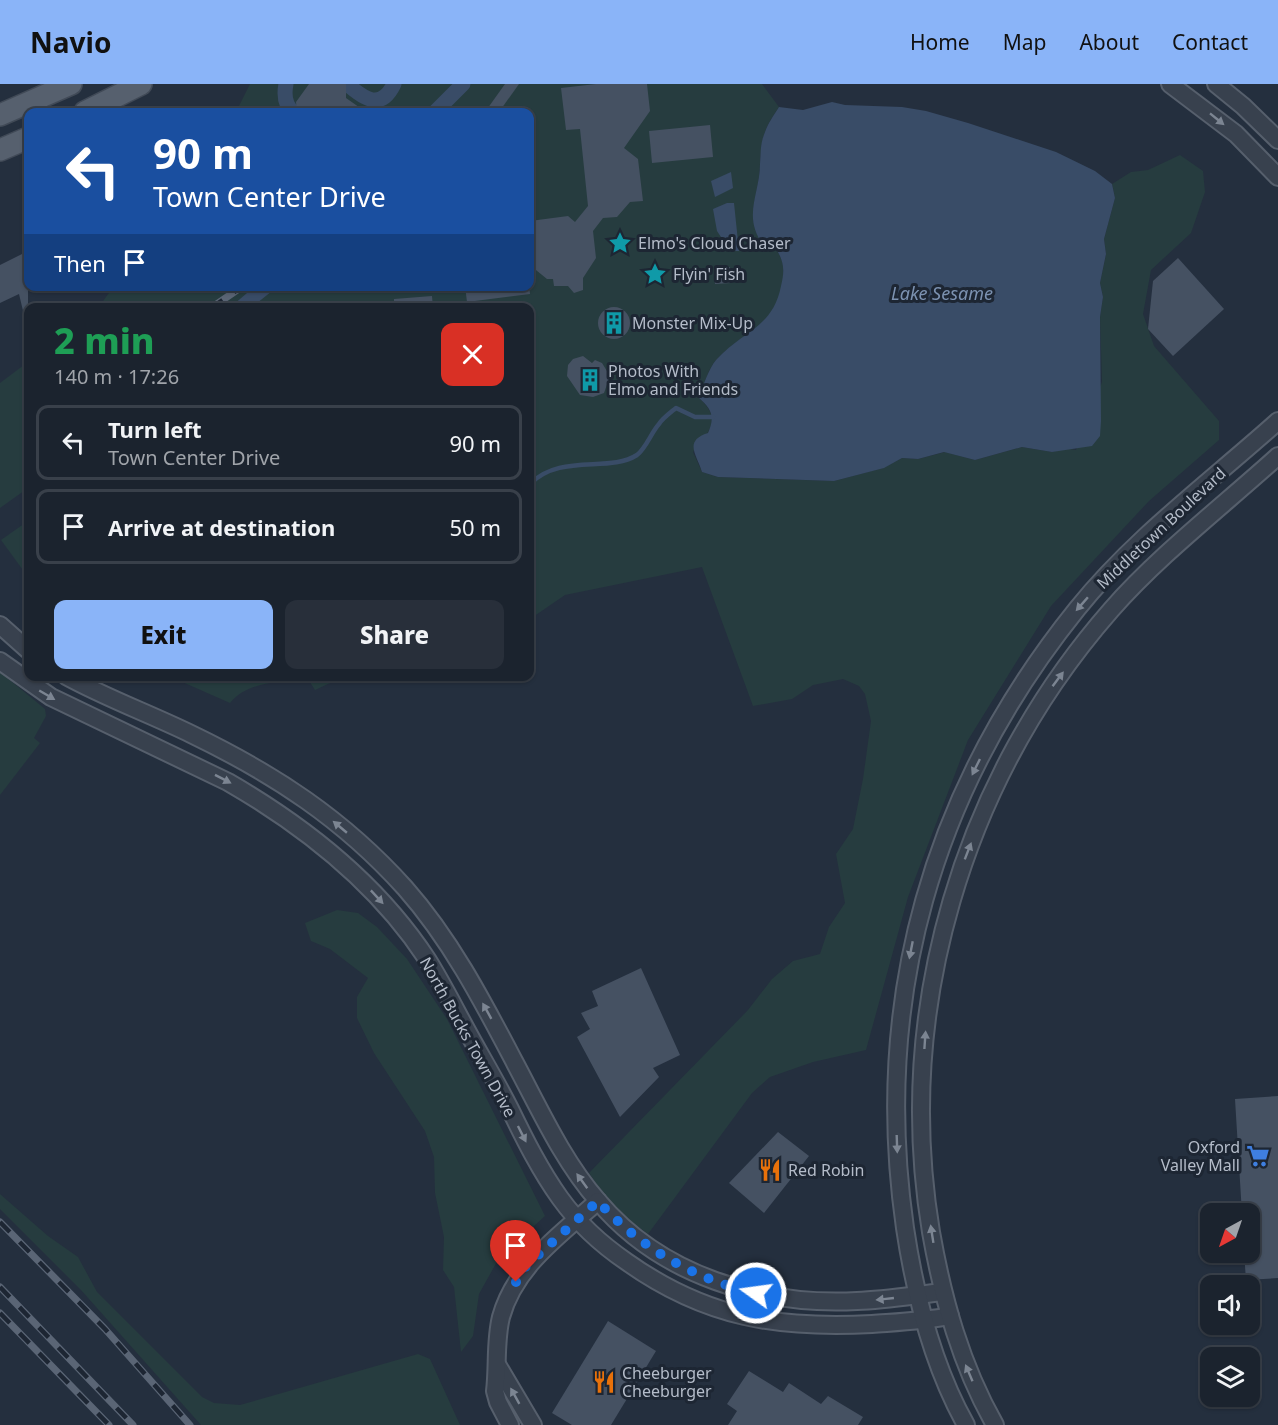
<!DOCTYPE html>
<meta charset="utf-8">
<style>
body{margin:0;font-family:"Noto Sans",sans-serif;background:#282f3a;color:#f1f3f6;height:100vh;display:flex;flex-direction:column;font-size:22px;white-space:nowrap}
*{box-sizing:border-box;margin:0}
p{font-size:20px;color:#a0a4aa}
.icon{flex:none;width:33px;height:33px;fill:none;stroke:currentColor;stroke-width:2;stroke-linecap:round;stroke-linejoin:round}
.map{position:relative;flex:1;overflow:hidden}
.details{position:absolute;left:24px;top:219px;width:510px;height:378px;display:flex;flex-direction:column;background:#1b232e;border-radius:12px;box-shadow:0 2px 4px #0004,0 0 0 2px #39404a}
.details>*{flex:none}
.guide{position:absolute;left:24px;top:24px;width:510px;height:183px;border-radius:12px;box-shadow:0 2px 4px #0004,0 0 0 2px #39404a;background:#1a4fa0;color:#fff;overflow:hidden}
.needle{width:39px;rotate:220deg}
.fabs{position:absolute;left:1200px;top:1119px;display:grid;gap:12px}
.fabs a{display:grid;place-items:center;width:60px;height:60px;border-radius:12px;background:#1b232e;box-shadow:0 2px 4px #0004,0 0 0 2px #39404a;font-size:30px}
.pin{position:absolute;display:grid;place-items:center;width:51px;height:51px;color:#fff;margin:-62px -26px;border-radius:50% 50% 50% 0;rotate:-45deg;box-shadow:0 0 6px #0007}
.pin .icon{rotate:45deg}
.me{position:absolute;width:66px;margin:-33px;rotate:284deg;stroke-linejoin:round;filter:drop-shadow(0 0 4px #0008)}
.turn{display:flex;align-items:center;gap:21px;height:126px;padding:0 30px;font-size:27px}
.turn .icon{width:78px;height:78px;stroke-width:2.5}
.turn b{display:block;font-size:42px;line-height:51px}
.then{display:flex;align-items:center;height:57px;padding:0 30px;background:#0003;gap:12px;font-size:22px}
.round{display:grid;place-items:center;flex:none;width:63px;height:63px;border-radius:12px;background:#282f3a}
.head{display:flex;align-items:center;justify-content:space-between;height:102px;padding:0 30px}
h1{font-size:36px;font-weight:800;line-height:45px;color:#1e9e55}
.cta{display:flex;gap:12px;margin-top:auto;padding:12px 30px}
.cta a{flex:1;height:69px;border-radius:12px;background:#8ab4f8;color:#111;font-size:24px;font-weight:800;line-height:69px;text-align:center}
.cta a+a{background:#282f3a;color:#f1f3f6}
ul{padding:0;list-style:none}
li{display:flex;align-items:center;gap:18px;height:75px;margin:0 12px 9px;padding:0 18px;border:3px solid #39404a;border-radius:12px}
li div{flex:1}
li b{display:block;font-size:22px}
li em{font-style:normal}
header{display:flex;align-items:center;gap:36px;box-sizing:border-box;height:84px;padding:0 30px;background:#8ab4f8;color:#111}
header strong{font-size:28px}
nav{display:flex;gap:33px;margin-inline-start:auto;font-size:21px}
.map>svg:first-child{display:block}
.green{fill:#263c3f}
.water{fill:#394c67}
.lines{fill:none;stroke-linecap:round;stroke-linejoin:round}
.stream{stroke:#394c67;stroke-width:4.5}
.canal{stroke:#394c67;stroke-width:15}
.building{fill:#455162}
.minor-casing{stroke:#565f6c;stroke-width:20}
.major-casing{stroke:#414a57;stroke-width:24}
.minor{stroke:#38414e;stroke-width:16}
.major{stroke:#56606e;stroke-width:21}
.rail-casing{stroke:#5a6575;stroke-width:7}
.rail{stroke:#1d2633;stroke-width:4.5;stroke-dasharray:14;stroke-linecap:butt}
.oneway{fill:#7c8592}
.route{stroke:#1a73e8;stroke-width:10;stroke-dasharray:0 18}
.labels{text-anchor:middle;stroke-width:6;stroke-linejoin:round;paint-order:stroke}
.poi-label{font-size:16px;fill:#b4bcc9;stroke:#1d2633;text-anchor:start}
.street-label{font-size:16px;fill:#b4bcc9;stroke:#1d2633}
.water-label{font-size:18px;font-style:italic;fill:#7c92b1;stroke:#1d2633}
</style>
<header>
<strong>Navio</strong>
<nav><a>Home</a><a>Map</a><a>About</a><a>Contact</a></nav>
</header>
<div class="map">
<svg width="1278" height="1341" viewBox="0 0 1278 1341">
<rect width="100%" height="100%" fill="#242f3e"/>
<g class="green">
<path d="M 250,0 L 762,0 L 779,23 C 774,31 768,39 765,48 C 761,60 761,68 760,80 C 760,110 742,135 765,163 L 775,163 C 784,177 785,186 782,202 C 774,243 742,248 716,276 C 709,284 702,304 699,314 C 723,335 709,348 693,368 L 702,388 L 718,393 L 834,397 L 883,384 L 902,374 L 918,375 L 945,368 L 975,376 L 1022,363 L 1052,368 L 1065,364 L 1076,366 L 1102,298 L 1100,233 L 1103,213 L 1100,199 L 1106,170 L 1104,155 L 1115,114 L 1112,100 L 1131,88 L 1148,86 L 1180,71 L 1203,87 L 1205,108 L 1191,149 L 1151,186 L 1143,230 L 1154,262 L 1219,337 L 1219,356 L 1149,417 L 1051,522 L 968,656 L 908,813 L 866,966 L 813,978 L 770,993 L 752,1009 L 648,1150 C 623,1133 605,1114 589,1089 L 748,926 L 772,895 L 793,877 L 820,870 L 829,843 L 845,819 L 836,770 L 853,745 L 863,695 L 871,637 L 865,610 L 859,602 L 843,595 L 813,601 L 792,615 L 753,622 L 702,483 L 565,511 L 530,535 L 530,224 L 98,224 L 114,202 L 530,202 L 530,28 L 236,28 Z"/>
<polygon points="28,278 28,404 0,424 0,299"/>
<polygon points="28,437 28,493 1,456"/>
<polygon points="0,588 45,625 46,632 34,654 40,659 0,711"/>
<path d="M 171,593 L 343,593 L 315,606 L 308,595 C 281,598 248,597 230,619 Z"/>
<polygon points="337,826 358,829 377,843 407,875 447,935 545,1132 499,1174 479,1210 473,1252 461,1268 454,1203 443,1186 444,1153 435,1109 434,1073 425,1047 374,969 357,934 357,913 368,894 330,865 311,857 305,839"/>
<polygon points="0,1110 48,1152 78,1173 97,1208 202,1313 214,1319 240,1321 418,1270 430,1275 460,1341 201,1341 81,1206 0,1125"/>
</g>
<g class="water">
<path d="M 832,18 L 845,21 L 902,23 L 926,27 L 968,39 L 1056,68 L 1095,87 L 1112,100 L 1115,114 L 1104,155 L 1106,170 L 1100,199 L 1103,213 L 1100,233 L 1101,337 L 1100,352 L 1092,362 L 1052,368 L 1022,363 L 975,376 L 944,368 L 918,375 L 902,374 L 884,384 L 834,397 L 718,393 L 702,388 C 697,371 683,357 708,349 C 715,333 712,325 699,314 C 702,304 709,284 716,276 C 742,247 773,244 781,202 C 785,186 784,177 775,163 L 765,163 C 741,134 760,110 760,80 C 761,68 760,60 765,48 C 768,39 774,31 779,23 L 803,26 Z"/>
<polygon points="731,88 733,104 715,113 711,97"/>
<polygon points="727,119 734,119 739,167 724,167 723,156 717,147 713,125"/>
<polygon points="254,203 277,203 252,223 234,223 233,221"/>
</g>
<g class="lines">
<path class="stream" d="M 530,400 C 560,369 609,389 637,371 C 646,364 651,349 659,340 C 663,334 670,329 676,324 L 695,333 L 713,333"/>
<g class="canal">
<path d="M 286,0 C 284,10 285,21 293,28"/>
<path d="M 347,0 C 364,15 381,27 394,0"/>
<polyline points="435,28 463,0"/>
</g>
</g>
<g class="building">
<polygon points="309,0 346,0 346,14 366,28 297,28 296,18"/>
<polygon points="505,0 519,0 499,28 485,28"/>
<polygon points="596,0 647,0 650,27 624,64 638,75 643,117 630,118 617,133 603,134 593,147 596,174 583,194 583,206 574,209 568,202 554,202 553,195 547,195 531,182 530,137 568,132 575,138 588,122 580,45 566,46 561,4"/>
<polygon points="710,41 713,73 652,79 649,47"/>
<polygon points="28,167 28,230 24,231 19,210 0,219 0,181"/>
<polygon points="1178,174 1224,225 1173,272 1148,245 1153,197"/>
<polygon points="730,183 731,199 715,200 714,185"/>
<polygon points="465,202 529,202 530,210 467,218"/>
<polygon points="432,212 433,224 394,224 394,215"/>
<circle cx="614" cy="239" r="16"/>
<polygon points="583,272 592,279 595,276 602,279 610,292 604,309 593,313 580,311 567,292 568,281 573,275"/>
<polygon points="641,884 680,971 653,984 659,993 620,1033 577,953 590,945 581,929 598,922 592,907"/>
<polygon points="1278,1012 1278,1194 1246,1196 1244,1168 1250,1168 1250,1130 1242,1130 1235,1015"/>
<polygon points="778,1048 809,1072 764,1129 729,1099"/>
<polygon points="608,1237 656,1267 611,1341 572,1341 552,1329"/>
<polygon points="749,1287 783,1308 789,1299 821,1320 828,1312 863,1333 858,1341 728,1341 737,1327 727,1320"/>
</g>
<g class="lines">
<g class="minor-casing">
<g id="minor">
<polyline points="1170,0 1236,50 1278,93"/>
<polyline points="1216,0 1243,22 1278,56"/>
<polyline points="0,541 28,566"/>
<path d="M 0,577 L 51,613 L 228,698 C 306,743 377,799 427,875 C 441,897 453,921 465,943 C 480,971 496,997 510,1025 C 525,1056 540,1086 560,1114 C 578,1139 602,1161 627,1178 C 706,1234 778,1245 872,1240 C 899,1238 924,1237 950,1232"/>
<path d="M 66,592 C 106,614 150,630 191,650 C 274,690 343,735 405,804 C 451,856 483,918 515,979 C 540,1026 563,1077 598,1117 C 661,1192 762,1222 857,1217 C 886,1216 915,1211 943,1208"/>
<polyline points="498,1282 533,1341"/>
<path d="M 510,1341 L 498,1318 L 495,1307 C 498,1283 495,1257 501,1233 C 515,1182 560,1151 598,1117"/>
<path d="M 966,1341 C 933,1282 915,1211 905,1144 C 872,915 932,705 1077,525 C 1134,454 1210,398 1278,337"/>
<path d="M 995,1341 C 961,1281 943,1216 931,1148 C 894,925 963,695 1111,526 C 1158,472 1224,421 1278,372"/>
</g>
</g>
<g class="major-casing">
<g id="major">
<polyline points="85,28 141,0"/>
<polyline points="0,31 71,0"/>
<polyline points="0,66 28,54"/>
</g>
</g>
<use href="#minor" class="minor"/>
<use href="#major" class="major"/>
<g class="rail-casing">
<g id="rail">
<polyline points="211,224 243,202"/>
<polyline points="0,1138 105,1245 190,1341"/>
<polyline points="0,1203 133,1341"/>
<polyline points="0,1229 109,1341"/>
</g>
</g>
<use href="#rail" class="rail"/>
</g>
<defs><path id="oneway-solid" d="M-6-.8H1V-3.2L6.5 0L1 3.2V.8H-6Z" transform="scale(1.5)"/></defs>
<g class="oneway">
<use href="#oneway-solid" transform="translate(1217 35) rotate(39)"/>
<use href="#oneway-solid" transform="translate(1082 520) rotate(131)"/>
<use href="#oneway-solid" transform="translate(1058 595) rotate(-53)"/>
<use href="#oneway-solid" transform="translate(47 611) rotate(30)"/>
<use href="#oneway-solid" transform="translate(976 683) rotate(116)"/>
<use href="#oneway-solid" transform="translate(223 695) rotate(27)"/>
<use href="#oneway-solid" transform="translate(340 743) rotate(-140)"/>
<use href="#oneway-solid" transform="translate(968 767) rotate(-69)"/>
<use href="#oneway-solid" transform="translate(377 813) rotate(47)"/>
<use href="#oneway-solid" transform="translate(911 866) rotate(101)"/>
<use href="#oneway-solid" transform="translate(487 927) rotate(-119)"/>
<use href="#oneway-solid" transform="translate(925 956) rotate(-86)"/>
<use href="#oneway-solid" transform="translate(522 1050) rotate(63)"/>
<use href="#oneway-solid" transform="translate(897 1060) rotate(88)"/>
<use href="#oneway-solid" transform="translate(582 1097) rotate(-126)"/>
<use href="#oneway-solid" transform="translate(932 1150) rotate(-99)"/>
<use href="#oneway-solid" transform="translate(885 1215) rotate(174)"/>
<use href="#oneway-solid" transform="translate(969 1289) rotate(-113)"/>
<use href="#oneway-solid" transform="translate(515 1312) rotate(-119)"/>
</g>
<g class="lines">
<path class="route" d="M 516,1198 L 526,1182 L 598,1117 C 639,1163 695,1196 756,1209"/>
</g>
<defs>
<g id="sight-bare" transform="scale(1.8)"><path d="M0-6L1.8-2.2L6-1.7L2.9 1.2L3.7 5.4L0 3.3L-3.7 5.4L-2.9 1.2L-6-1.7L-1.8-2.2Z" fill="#0f9aa8" stroke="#1d2633" stroke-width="2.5" paint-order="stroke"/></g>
<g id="building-bare" transform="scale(1.8)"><path d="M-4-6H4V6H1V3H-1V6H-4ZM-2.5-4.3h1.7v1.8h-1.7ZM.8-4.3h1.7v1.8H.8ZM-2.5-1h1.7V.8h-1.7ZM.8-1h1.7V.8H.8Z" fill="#0f9aa8" stroke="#1d2633" stroke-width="2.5" paint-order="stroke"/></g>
<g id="supermarket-bare" transform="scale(1.8)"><path d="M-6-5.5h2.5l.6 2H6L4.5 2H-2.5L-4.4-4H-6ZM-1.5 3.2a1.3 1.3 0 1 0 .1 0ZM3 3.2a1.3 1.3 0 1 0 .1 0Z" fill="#3f7fe0" stroke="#1d2633" stroke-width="2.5" paint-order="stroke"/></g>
<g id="restaurant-bare" transform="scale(1.8)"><path d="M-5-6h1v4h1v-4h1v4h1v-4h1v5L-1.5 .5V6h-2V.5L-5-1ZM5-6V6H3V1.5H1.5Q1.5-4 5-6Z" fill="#e8710a" stroke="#1d2633" stroke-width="2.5" paint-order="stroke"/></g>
</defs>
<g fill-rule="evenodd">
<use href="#sight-bare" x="620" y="159"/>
<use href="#sight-bare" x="655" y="190"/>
<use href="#building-bare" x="614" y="239"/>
<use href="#building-bare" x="590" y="296"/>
<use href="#supermarket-bare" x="1258" y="1072"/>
<use href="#restaurant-bare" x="770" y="1086"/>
<use href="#restaurant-bare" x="604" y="1298"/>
</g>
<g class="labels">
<g class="poi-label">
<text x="638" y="165">Elmo's Cloud Chaser</text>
<text x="673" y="196">Flyin' Fish</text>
<text x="632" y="245">Monster Mix-Up</text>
<text x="608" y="293">Photos With<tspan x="608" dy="18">Elmo and Friends</tspan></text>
<text x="1240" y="1069" text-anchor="end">Oxford<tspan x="1240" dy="18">Valley Mall</tspan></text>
<text x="788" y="1092">Red Robin</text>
<text x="622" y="1295">Cheeburger<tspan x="622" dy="18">Cheeburger</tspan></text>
</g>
<g class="street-label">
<text transform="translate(1161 444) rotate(-43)" y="6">Middletown Boulevard</text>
<text transform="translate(468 953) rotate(61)" y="6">North Bucks Town Drive</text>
</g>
<g class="water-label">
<text x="942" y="216">Lake Sesame</text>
</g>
</g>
</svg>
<div class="fabs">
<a><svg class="needle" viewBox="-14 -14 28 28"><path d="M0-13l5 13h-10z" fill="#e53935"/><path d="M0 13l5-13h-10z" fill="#a0a4aa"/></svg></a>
<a><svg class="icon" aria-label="sound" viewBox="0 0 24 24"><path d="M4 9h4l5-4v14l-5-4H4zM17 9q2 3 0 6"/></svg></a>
<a><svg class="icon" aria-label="layers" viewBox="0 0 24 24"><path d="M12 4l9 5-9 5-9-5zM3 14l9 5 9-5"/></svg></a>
</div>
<div class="pin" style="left:516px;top:1198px;background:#d93025"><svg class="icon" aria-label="arrive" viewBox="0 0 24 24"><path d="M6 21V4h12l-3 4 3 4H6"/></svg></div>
<svg class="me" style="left:756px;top:1209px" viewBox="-20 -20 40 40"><circle r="17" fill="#1a73e8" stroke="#fff" stroke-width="3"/><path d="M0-11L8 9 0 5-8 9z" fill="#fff"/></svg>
<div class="guide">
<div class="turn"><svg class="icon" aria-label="left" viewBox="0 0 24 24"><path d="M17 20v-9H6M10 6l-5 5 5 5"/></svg><div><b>90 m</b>Town Center Drive</div></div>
<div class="then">Then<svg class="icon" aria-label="arrive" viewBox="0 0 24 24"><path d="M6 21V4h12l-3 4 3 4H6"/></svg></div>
</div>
<section class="details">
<div class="head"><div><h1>2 min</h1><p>140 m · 17:26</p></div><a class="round" style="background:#d93025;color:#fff"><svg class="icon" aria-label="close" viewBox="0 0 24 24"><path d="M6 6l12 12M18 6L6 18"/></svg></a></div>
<ul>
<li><svg class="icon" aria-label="left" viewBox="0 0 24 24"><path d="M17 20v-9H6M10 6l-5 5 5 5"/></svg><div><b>Turn left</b><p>Town Center Drive</p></div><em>90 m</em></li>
<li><svg class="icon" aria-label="arrive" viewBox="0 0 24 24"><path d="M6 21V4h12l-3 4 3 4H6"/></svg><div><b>Arrive at destination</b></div><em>50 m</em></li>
</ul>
<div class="cta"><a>Exit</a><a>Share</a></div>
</section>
</div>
